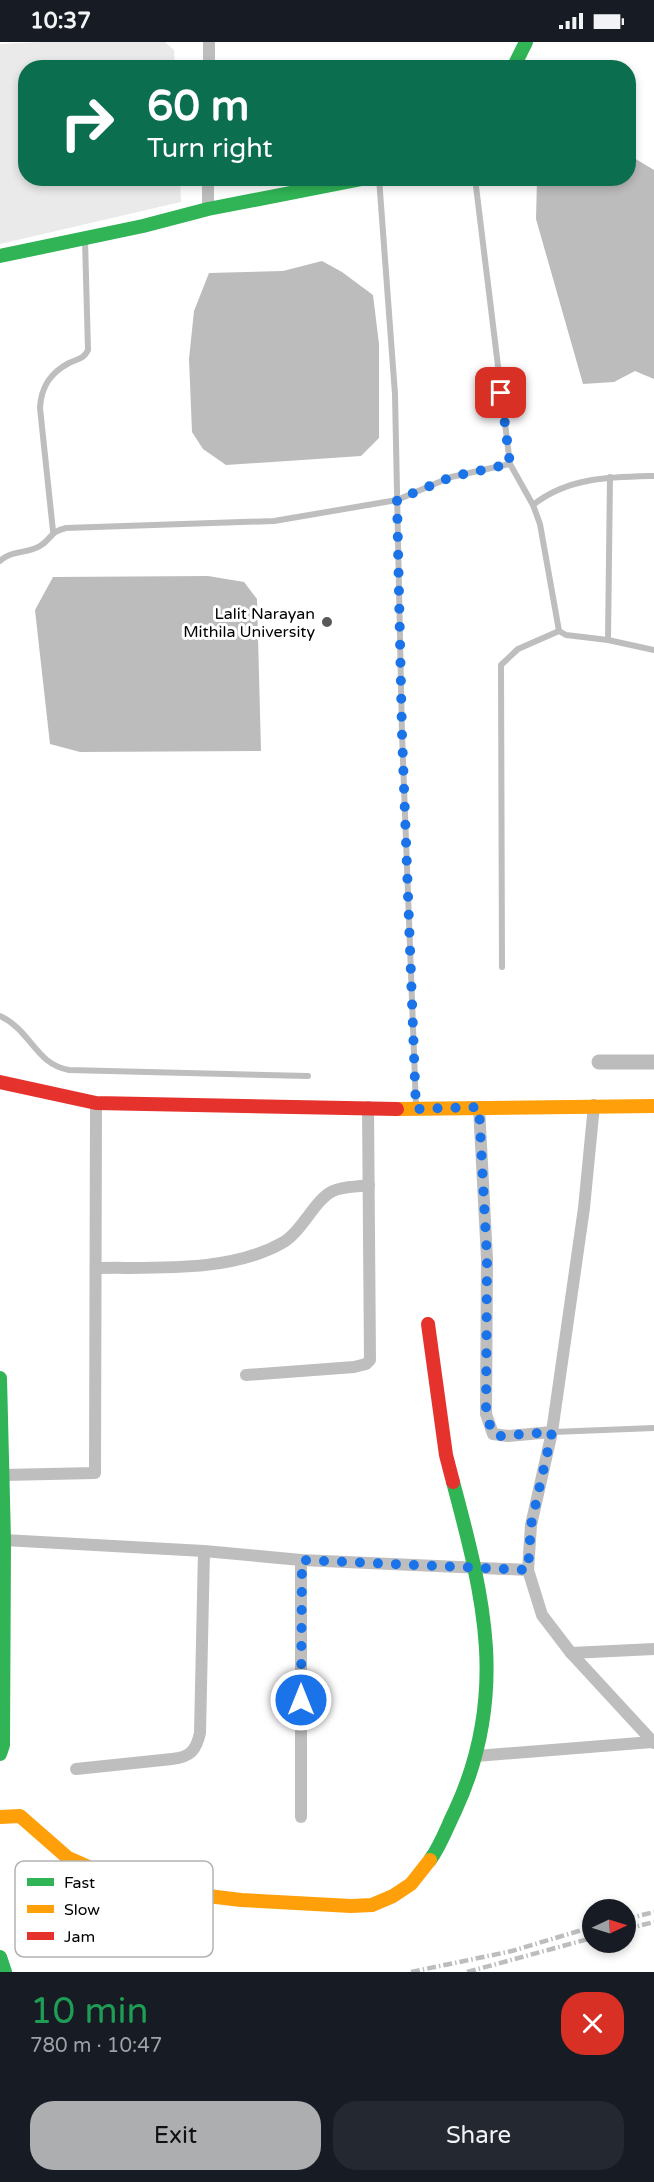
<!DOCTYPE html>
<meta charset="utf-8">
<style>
body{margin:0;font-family:"Varela Round",sans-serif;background:#242831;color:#f1f3f6;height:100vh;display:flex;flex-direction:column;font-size:22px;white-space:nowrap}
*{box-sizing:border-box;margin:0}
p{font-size:20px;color:#9ea1a6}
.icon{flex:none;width:33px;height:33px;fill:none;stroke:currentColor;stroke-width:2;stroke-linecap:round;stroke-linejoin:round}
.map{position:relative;height:1930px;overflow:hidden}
.drawer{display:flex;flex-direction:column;background:#171b24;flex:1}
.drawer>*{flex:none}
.hud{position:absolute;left:18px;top:18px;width:618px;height:126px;border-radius:24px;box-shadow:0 3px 9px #0003;background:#0b6e4f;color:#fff;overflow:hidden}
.needle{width:39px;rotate:86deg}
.buttons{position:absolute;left:582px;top:1857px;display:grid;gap:12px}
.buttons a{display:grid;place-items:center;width:54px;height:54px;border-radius:50%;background:#171b24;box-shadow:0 3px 9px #0003;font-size:30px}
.pin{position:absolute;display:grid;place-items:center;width:51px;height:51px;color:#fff;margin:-26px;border-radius:12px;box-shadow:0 3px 9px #0006}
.me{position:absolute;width:66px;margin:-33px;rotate:0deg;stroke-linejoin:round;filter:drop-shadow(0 0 4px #0008)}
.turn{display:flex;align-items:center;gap:21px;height:126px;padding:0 30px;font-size:27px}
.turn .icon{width:78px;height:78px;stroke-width:2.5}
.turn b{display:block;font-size:42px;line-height:51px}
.round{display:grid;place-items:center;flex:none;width:63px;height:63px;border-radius:24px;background:#242831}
.summary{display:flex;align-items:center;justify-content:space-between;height:102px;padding:0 30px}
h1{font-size:36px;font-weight:600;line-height:45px;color:#1e9e55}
.action{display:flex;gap:12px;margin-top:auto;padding:12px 30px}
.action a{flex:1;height:69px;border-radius:24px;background:#adaeaf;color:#111;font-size:24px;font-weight:600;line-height:69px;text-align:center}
.action a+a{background:#242831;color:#f1f3f6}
.status{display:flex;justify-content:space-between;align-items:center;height:42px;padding:0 30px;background:#171b24;direction:ltr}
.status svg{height:16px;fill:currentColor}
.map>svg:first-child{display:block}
.green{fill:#eaeaea}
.water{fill:#bcbcbc}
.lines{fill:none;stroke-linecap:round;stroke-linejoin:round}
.canal{stroke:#bcbcbc;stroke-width:15}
.lane{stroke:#bebebe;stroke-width:6}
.street{stroke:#bebebe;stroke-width:12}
.fast{stroke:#30b455;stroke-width:14}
.slow{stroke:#ff9f0a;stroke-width:14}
.jam{stroke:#e5322d;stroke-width:14}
.rail{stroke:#bdbdbd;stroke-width:4.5;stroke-dasharray:9 3 1.5 3;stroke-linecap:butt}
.route{stroke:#1a73e8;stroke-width:10;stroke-dasharray:0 18}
.poi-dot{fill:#595959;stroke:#fff;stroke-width:2}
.labels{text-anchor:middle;stroke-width:6;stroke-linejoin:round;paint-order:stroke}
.poi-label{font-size:16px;fill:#000;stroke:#fff;text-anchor:end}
.key{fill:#fff;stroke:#b2b2b2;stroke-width:1.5}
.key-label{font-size:16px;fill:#000}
</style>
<div class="status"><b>10:37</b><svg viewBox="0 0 49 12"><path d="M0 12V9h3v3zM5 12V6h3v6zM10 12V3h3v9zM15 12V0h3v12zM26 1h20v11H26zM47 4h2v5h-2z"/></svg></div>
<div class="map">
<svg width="654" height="1930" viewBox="0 0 654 1930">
<rect width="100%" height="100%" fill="#fff"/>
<polygon class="green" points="42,0 165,0 174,8 175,25 26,26 26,136 180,137 181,160 0,202 0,2"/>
<g class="water">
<polygon points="629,113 654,128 654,337 635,329 614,340 583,342 536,177 537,137 628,136"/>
<polygon points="322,219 342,230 373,253 379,302 379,396 361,414 226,423 203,407 192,390 189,317 194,269 209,231 283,229"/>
<polygon points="208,534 244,540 257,557 261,709 80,710 50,702 35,568 53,535"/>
</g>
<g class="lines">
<polyline class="canal" points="599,1020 654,1020"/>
<g class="lane">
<polyline points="379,136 395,352 402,692 416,1065"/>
<polyline points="475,136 510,422 533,463 540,482 559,589 566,593 608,598 654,608"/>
<path d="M 533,463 C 568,435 611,435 654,434"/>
<path d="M 53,489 L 40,366 C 41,345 50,331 69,321 C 77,317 84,317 88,308 L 85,198"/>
<path d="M 0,519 C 11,508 27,512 40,504 C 52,497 49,490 66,486 L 274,479 L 397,458 L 451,435 L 510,422"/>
<polyline points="608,598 610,435"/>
<polyline points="502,925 501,623 518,607 559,589"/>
<path d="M 0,974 C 31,988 35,1022 69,1028 L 308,1034"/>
<polyline points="553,1390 654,1386"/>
</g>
<g class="street">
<polyline points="209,26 209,0"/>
<polyline points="208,167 208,136"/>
<polyline points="594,1063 584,1166 552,1390 531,1483 528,1528 542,1573 571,1611 654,1701"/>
<polyline points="479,1065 487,1217 486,1372 493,1392 508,1394 552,1390"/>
<path d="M 96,1226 C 154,1225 229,1231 282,1201 C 302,1190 315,1157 333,1149 C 343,1144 358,1145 369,1143"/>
<polyline points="246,1333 354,1325 366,1322 370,1318 368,1065"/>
<polyline points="3,1433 95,1431 96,1061"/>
<polyline points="4,1498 204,1509 301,1518 528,1528"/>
<polyline points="571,1611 654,1607"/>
<polyline points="476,1714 652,1700"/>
<path d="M 76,1727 L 172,1717 C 190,1715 196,1709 200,1691 L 204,1509"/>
<polyline points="301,1775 301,1518"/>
</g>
<g class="fast">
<polyline points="513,26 526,0"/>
<polyline points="0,214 143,184 208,167 367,136"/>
<polyline points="0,1336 4,1498 3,1703 0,1712"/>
<path d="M 430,1818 C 441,1803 447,1785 455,1769 C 509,1653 484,1556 453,1440"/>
<polyline points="0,1915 5,1930"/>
</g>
<g class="slow">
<polyline points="397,1067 654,1064"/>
<polyline points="0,1775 20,1774 68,1816 134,1845 241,1858 351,1864 372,1863 393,1854 411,1842 430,1818"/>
</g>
<g class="jam">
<polyline points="0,1040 96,1061 397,1067"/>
<polyline points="428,1282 446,1413 453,1440"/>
</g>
<g class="rail">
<polyline points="626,1877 654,1870"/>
<polyline points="626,1887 654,1880"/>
<polyline points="411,1930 512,1909 592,1885"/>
<polyline points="467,1930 592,1896"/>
</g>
</g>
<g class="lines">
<polyline class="route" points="301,1658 302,1518 528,1528 531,1483 552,1390 500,1394 493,1392 486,1372 487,1216 479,1065 416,1067 402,692 397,458 451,435 510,422 501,351"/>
</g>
<circle class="poi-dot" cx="327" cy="580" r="6"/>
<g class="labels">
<g class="poi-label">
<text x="315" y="577">Lalit Narayan<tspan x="315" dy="18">Mithila University</tspan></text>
</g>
</g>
<rect x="15" y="1819" width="198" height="96" rx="9" class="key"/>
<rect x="27" y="1836" width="27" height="8" fill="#30b455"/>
<rect x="27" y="1863" width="27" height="8" fill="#ff9f0a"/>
<rect x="27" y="1890" width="27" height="8" fill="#e5322d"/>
<g class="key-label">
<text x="64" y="1846">Fast</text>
<text x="64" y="1873">Slow</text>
<text x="64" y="1900">Jam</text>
</g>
</svg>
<div class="buttons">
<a><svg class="needle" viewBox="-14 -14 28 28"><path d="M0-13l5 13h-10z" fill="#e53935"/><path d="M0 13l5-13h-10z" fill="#9ea1a6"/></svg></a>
</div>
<div class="pin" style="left:501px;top:351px;background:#d93025"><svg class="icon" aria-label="arrive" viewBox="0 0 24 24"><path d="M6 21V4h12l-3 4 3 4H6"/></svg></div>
<svg class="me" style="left:301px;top:1658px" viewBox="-20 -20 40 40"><circle r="17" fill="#1a73e8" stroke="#fff" stroke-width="3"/><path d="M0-11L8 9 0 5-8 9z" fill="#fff"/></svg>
<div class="hud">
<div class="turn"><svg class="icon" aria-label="right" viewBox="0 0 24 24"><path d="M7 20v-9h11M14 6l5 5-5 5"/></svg><div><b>60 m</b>Turn right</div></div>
</div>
</div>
<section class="drawer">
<div class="summary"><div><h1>10 min</h1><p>780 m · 10:47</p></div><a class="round" style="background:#d93025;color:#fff"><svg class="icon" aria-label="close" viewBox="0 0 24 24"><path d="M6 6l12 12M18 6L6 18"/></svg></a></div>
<div class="action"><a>Exit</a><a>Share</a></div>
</section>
